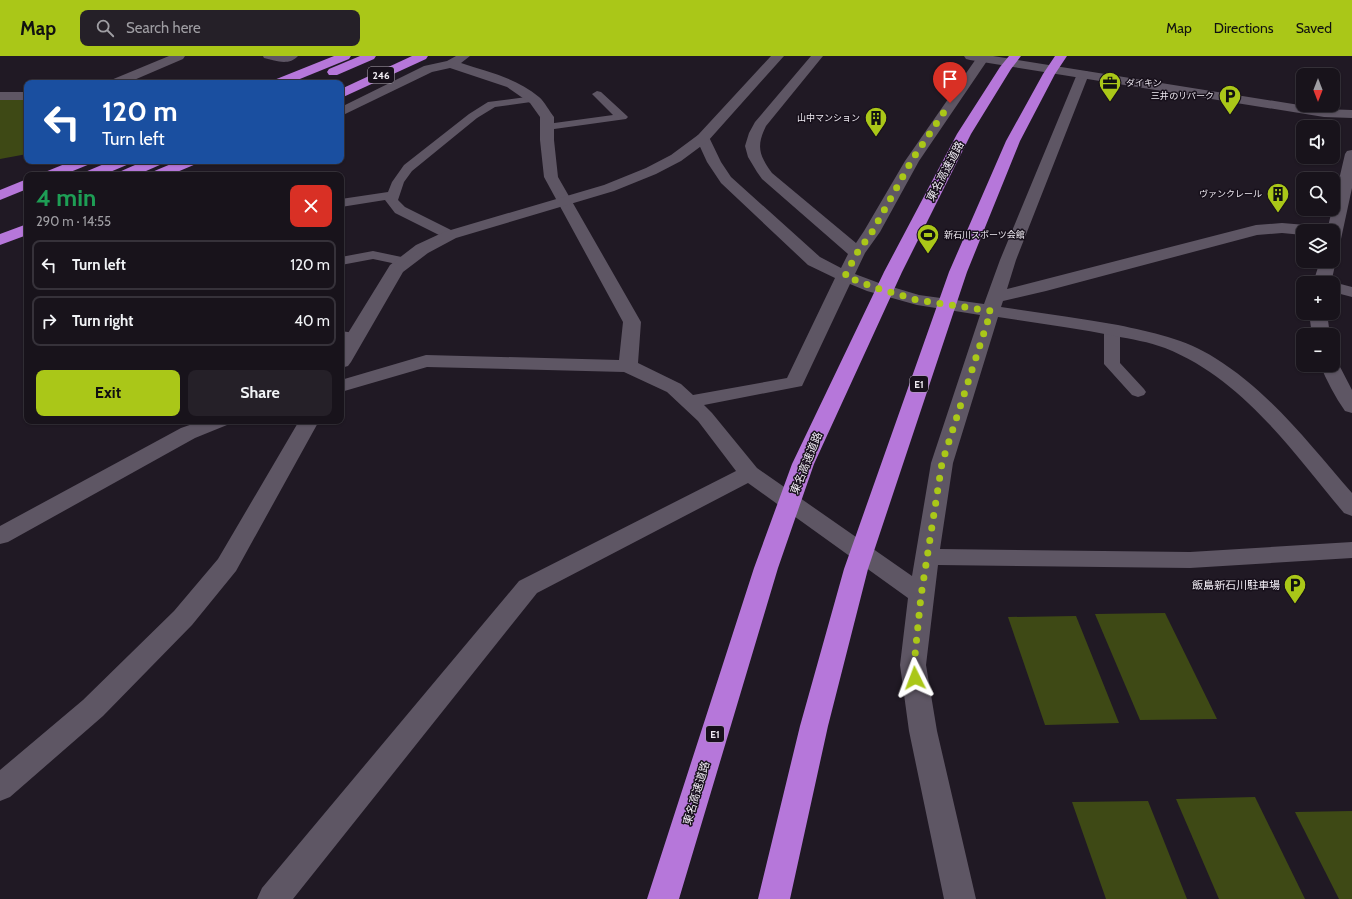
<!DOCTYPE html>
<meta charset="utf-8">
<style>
body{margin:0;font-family:Cabin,"Noto Sans JP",sans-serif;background:#252028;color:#f1f3f6;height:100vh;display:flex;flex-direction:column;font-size:15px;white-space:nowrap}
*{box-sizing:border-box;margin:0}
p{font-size:13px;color:#9f9ea3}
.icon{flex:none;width:22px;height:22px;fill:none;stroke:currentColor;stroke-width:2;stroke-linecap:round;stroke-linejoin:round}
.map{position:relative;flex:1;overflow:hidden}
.panel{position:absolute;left:24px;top:116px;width:320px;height:252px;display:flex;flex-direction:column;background:#18131b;border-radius:8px;box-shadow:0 1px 3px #0004,0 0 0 1px #36323a}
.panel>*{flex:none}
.guide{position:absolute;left:24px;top:24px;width:320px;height:84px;border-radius:8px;box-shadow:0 1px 3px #0004,0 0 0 1px #36323a;background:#1a4fa0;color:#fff;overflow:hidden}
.needle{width:26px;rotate:180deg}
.tools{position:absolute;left:1296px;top:12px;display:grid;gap:8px}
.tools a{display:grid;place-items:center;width:44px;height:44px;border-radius:8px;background:#18131b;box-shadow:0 1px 3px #0004,0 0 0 1px #36323a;font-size:20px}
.pin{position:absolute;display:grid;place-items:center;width:34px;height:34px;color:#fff;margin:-41px -17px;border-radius:50% 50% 50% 0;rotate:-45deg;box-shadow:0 0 4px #0007}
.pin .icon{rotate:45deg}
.me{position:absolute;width:44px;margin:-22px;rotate:357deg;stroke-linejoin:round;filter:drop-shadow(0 0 3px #0008)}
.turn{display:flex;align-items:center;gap:14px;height:84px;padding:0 12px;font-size:18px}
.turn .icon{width:52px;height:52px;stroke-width:2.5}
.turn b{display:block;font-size:28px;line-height:34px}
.round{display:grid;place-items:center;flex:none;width:42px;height:42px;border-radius:8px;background:#252028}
.headline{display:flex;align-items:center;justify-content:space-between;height:68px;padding:0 12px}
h1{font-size:24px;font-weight:700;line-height:30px;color:#1e9e55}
.cta{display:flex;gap:8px;margin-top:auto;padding:8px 12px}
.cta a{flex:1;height:46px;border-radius:8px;background:#aac718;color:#111;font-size:16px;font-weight:700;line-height:46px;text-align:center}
.cta a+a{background:#252028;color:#f1f3f6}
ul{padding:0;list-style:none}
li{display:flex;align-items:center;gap:12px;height:50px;margin:0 8px 6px;padding:0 4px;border:2px solid #36323a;border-radius:8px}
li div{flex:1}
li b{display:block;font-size:15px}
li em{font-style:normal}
header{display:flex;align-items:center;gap:24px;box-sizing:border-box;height:56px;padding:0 20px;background:#aac718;color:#111}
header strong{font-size:19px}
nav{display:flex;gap:22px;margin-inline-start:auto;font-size:14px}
.search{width:280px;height:36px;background:#252028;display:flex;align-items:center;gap:10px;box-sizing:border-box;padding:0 14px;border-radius:8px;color:#9f9ea3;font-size:15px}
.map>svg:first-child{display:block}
.green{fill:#3e4915}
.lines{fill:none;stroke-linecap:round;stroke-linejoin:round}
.lane{fill:#5e5664;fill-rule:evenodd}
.street{fill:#5e5664;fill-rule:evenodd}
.secondary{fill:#5e5664;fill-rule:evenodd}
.highway{fill:#b677da;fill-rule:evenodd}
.route{stroke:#aac718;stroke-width:7;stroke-dasharray:0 12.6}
.labels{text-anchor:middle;stroke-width:3;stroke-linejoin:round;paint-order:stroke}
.far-poi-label{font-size:9px;fill:#efeaf2;stroke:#17101b;text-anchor:end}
.shield{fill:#17101b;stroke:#aea9b2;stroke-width:1}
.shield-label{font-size:10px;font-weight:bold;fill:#efeaf2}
.street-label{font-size:11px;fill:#efeaf2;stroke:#17101b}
.poi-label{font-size:11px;fill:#efeaf2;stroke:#17101b;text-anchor:end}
</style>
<header>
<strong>Map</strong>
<div class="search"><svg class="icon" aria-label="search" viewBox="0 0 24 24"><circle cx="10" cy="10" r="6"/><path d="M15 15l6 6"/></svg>Search here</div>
<nav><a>Map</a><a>Directions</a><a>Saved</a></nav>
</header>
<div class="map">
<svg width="1352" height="843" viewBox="0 0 1352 843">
<rect width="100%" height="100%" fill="#201924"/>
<g class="green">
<polygon points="0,44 27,44 27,98 0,103"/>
<polygon points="1165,557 1217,663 1140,664 1095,558"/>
<polygon points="1076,560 1119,667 1045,669 1008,561"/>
<polygon points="1255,741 1305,843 1219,843 1176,743"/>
<polygon points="1148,745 1187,843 1106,843 1072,746"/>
<polygon points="1352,755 1352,843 1339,843 1295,756"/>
</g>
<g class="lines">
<g class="lane">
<path d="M 263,0 L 298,0 C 289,10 276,5 264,2 Z"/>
<polygon points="597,35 601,36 626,59 628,61 626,63 547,74 543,73 541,71 543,69 547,68 613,59 592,38"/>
<polygon points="534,40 539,43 538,45 495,51 477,62 412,115 404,126 398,144 405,151 455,176 457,179 455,182 445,182 395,157 385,144 341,151 341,143 388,136 392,126 404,109 469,58 488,46"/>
<polygon points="373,195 411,203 413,206 411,209 406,210 373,203 341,209 341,201"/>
<polygon points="1112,269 1117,271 1120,274 1120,307 1144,333 1146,336 1144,339 1138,341 1132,339 1104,308 1104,274 1107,271"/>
</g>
<g class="street">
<polygon points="169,0 185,0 183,3 127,27 110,27 111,24"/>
<path d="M 456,0 L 470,0 L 461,7 C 488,16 517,22 539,41 C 545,46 549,55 554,61 L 554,84 L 558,121 L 641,266 L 638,307 L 681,328 L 693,339 L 787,322 L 835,222 L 808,209 L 721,127 L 707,106 L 696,82 L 698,79 L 703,78 L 708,79 L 721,106 L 731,121 L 820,201 L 841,212 L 848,198 L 762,123 L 757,116 L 748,101 L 745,90 L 749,77 L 755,66 L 811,0 L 823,0 L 766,70 C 756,90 759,99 772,117 L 856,187 L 864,175 L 905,105 L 978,0 L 988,0 L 989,2 L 919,105 L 880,176 L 865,197 L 855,218 L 879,227 L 919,239 L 984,248 L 1000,204 L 1077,18 L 1079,15 L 1087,15 L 1089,18 L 1016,204 L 1007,233 L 1256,169 L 1282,167 L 1318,170 L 1324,172 L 1326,175 L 1303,175 L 1303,179 L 1282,177 L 1257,179 L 1046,235 L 1003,245 L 1001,251 C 1040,257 1079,262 1118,269 C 1151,276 1186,283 1215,302 C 1270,336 1310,389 1352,437 L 1352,460 L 1344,457 C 1292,395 1243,323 1165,292 C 1149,286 1131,283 1115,280 C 1076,272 1037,267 998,261 L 953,407 L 940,493 L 1190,496 L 1352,486 L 1352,502 L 1190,512 L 938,509 L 926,609 L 937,675 L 976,843 L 944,843 L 909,675 L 900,609 L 908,542 L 748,427 L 537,537 L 293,843 L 257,843 L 262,832 L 519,525 L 736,415 L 698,365 L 667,336 L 624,316 L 427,311 L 341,336 L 341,324 L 426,299 L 619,304 L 623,266 L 544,121 L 540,84 L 540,61 L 530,47 L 507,31 L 450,12 L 432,16 L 341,60 L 341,51 L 424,10 L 447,5 ZM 850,228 L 867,235 L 917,249 L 980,259 L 931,407 L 912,520 L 757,412 L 712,357 L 704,349 L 802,330 Z"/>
<rect x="0" y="36" width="27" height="8"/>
<polygon points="225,105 247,105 245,108 240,109 227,108"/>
<polygon points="1333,226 1352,231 1352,241 1333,236 1333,227 1328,227"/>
<polygon points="341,275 361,278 363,282 361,286 354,288 341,287"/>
<polygon points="201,365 230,365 227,369 195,382 8,486 0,488 0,470 181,372"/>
</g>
<g class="secondary">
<polygon points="771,0 784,0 708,85 681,105 656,118 614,135 456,182 428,197 403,216 351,306 348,310 341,312 341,289 345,282 390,209 416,189 444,176 604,129 646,112 671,99 698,79"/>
<polygon points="964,0 993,0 1324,53 1352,54 1352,62 1324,61 970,4 966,3"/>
<polygon points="1352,94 1352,132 1341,183 1339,186 1333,188 1333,175 1327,175 1345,98 1347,95"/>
<polygon points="1333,201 1336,205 1331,227 1313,227 1320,205 1333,205"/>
<polygon points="1309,257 1327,257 1330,279 1312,279"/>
<path d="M 1333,304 L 1337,305 L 1352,334 L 1352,357 L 1345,355 C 1335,341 1327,325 1320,309 L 1333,309 Z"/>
<polygon points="299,365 319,365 236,515 192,569 103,660 10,741 0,745 0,714 83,644 174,555 218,503"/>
</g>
<g class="highway">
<polygon points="334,0 351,0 349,3 290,27 273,27 274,24"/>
<polygon points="360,0 376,0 374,3 337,19 329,19 327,16 329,13"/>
<polygon points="412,0 428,0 426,3 341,42 341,33"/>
<polygon points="1009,0 1021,0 1011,13 971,78 902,216 814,408 778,512 679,843 647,843 754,512 792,408 884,216 957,78 1000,11"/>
<polygon points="1055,0 1067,0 1055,18 1020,85 967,216 868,513 828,670 790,843 758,843 800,670 844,513 949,216 1006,85 1043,18"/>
<polygon points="72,105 92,105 90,108 63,119 43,119 45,116"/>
<polygon points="111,105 131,105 129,108 103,119 83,119 85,116"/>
<polygon points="144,105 164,105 162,108 137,119 117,119 119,116"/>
<polygon points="178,105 198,105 196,108 170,119 150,119 152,116"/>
<polygon points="27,123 27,133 0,144 0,134"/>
<polygon points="27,168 27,179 0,189 0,178"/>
</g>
</g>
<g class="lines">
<polyline class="route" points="915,622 914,609 921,540 942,407 991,255 917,244 873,231 845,220 857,197 872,176 912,104 950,47"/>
</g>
<defs>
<g id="office-pin" transform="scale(1.15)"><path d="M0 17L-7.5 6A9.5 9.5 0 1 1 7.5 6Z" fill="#aac718" stroke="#17101b"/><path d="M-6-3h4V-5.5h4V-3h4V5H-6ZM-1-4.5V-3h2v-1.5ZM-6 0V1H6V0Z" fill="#111"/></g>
<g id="parking-pin" transform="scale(1.15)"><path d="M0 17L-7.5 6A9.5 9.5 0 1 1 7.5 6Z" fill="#aac718" stroke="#17101b"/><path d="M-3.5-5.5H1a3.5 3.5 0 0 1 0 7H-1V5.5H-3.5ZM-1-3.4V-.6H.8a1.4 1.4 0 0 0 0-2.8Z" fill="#111"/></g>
<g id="building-pin" transform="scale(1.15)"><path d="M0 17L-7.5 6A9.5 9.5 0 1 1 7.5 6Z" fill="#aac718" stroke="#17101b"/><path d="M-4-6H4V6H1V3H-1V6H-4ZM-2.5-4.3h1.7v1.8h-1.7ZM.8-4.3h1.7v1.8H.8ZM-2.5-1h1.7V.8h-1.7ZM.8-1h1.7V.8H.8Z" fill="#111"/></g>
<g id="stadium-pin" transform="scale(1.15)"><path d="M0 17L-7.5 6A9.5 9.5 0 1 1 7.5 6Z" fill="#aac718" stroke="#17101b"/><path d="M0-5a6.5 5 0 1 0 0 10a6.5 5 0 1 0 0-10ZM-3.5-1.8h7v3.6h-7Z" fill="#111"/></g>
</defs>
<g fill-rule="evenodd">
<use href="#office-pin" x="1110" y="27"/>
<use href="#parking-pin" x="1230" y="40"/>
<use href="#building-pin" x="876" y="62"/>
<use href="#building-pin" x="1278" y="138"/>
<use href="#stadium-pin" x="928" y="179"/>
<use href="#parking-pin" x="1295" y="529"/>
</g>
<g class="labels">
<g class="far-poi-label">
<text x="1126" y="30" text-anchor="start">ダイキン</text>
<text x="1214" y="43">三井のリパーク</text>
<text x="860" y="65">山中マンション</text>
<text x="1262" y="141">ヴァンクレール</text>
<text x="944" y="182" text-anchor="start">新石川スポーツ会館</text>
</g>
<g class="shield">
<rect x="368" y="11" width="26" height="16" rx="3"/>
<rect x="910" y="320" width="18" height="16" rx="3"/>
<rect x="706" y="670" width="18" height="16" rx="3"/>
</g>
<g class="shield-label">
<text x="381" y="23">246</text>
<text x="919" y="332">E1</text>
<text x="715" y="682">E1</text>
</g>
<g class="street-label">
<text transform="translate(945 115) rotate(-62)" y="4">東名高速道路</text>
<text transform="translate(806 407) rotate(-68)" y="4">東名高速道路</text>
<text transform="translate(696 737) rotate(-73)" y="4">東名高速道路</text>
</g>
<g class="poi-label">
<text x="1280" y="533">飯島新石川駐車場</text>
</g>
</g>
</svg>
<div class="tools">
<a><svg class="needle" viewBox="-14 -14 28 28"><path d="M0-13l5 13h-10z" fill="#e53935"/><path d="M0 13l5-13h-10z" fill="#9f9ea3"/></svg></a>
<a><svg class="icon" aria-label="sound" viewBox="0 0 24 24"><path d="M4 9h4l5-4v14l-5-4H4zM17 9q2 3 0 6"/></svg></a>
<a><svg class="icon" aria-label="search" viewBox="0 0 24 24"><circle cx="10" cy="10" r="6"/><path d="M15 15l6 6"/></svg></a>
<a><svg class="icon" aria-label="layers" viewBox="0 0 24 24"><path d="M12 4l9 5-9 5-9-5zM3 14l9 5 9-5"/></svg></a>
<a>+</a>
<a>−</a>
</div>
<div class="pin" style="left:950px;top:47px;background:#d93025"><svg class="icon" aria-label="arrive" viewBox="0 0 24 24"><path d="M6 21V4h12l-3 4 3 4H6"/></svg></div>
<svg class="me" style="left:915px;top:622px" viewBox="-20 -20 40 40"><path d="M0-17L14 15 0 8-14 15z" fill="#aac718" stroke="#fff" stroke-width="4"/></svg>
<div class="guide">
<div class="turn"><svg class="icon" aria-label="left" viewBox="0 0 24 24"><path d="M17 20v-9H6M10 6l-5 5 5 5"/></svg><div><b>120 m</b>Turn left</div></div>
</div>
<section class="panel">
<div class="headline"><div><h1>4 min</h1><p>290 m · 14:55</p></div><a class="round" style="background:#d93025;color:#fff"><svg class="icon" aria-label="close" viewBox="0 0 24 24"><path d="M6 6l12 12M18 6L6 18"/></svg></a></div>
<ul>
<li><svg class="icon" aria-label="left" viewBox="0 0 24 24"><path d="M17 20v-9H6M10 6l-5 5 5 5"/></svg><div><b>Turn left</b></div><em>120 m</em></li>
<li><svg class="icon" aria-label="right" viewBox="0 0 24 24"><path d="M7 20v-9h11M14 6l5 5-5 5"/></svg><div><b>Turn right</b></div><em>40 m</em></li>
</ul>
<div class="cta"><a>Exit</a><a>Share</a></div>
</section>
</div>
